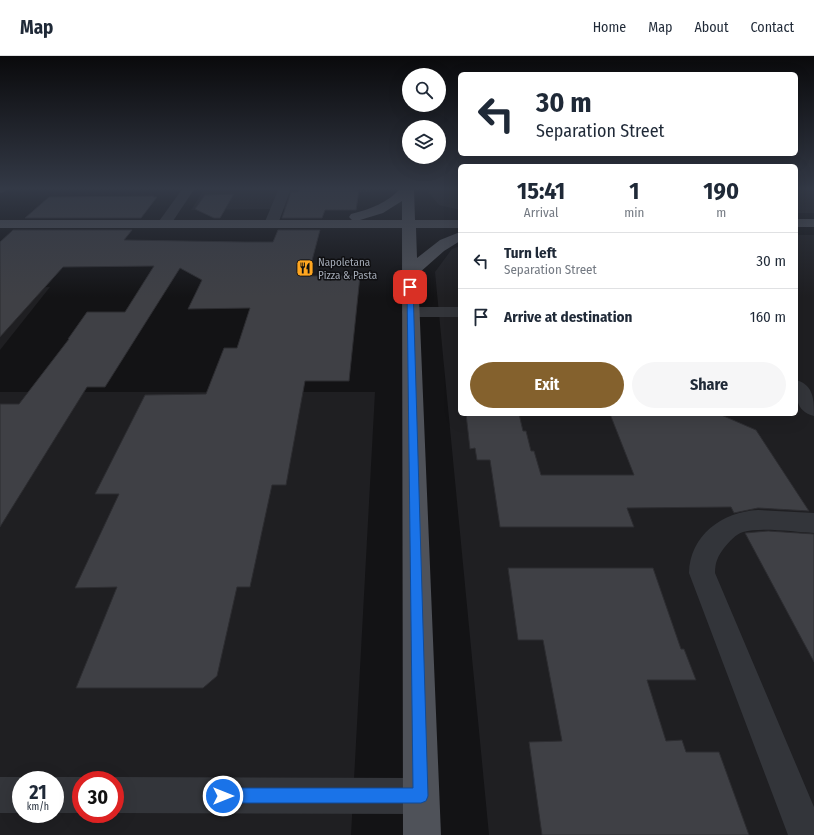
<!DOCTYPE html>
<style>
body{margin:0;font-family:"Fira Sans Condensed",sans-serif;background:#f6f6f7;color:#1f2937;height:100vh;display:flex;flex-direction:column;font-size:15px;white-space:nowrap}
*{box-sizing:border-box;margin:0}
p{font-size:13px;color:#747a83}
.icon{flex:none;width:22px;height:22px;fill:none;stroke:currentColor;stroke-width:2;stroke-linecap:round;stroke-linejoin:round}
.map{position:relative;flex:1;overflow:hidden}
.details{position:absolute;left:458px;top:108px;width:340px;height:252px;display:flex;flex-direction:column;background:#fff;border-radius:6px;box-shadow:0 4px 16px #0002}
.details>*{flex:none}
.hud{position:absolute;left:458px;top:16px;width:340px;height:84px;border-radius:6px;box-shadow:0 4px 16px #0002;background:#fff;color:#1f2937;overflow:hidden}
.tools{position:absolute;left:402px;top:12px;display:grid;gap:8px}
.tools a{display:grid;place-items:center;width:44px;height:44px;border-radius:50%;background:#fff;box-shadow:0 4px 16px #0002;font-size:20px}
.speed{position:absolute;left:12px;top:715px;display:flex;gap:8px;font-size:20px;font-weight:700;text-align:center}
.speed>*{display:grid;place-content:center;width:52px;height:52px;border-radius:50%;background:#fff;box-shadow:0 4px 16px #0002;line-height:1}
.speed small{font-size:10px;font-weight:400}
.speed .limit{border:6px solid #d22;background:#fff;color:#111}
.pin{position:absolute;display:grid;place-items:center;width:34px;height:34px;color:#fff;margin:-17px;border-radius:8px;box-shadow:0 2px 6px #0006}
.me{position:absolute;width:44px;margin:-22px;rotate:90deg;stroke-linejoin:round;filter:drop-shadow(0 0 3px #0008)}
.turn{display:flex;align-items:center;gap:14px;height:84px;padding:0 12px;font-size:18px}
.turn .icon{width:52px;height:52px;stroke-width:2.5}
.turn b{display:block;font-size:28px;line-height:34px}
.eta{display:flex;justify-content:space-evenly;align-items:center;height:68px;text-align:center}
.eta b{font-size:24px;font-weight:700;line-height:28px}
.primary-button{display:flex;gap:8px;margin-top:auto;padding:8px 12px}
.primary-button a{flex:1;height:46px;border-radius:24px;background:#84612d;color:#fff;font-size:16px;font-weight:700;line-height:46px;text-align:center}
.primary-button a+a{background:#f6f6f7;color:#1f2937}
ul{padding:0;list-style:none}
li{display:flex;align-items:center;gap:12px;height:56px;padding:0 12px;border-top:1px solid #e0e1e3}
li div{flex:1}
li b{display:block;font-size:15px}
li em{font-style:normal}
header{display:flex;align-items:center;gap:24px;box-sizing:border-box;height:56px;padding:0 20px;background:#fff;border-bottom:1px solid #e0e1e3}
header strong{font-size:19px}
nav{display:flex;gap:22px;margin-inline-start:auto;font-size:14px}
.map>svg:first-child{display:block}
.built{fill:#1f1f22;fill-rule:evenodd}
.building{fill:#3f4045;stroke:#2d2d31}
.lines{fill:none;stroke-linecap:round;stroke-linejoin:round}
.path{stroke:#393c41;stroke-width:1.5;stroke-dasharray:1 2;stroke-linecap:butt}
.minor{fill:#33353a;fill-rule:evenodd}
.major{fill:#4f5259;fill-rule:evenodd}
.route{fill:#1a73e8;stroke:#114b97}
.labels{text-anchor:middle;stroke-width:3;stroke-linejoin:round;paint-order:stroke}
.far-poi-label{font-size:11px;fill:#a3aab6;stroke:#0e0e10;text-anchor:start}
</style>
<header>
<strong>Map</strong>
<nav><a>Home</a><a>Map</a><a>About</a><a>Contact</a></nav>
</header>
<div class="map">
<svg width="814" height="779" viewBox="0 0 814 779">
<rect width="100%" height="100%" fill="#131315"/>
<g class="built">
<polygon points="205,132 355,132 352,152 191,154"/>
<polygon points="429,132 460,132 460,154 439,149 429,137"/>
<rect x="796" y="132" width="18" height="25"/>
<polygon points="796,179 814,179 814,779 489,779 435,216 452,193 460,190 460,358 796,358"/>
<polygon points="50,231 0,294 0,232"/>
<path d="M 0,336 L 375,336 L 351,779 L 0,779 ZM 21,724 L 55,724 L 55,758 L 21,758 ZM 81,724 L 115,724 L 115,758 L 81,758 Z"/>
</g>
<g class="building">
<polygon points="300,132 355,132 355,134 359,134 356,154 325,154 322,162 282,162 291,136 298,136"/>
<polygon points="234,138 220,162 214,162 195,153 205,139"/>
<polygon points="154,140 153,141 157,141 141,162 25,162 49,141"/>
<polygon points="13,174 132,174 124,184 244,186 273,186 278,174 320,174 308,220 360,220 349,325 305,325 286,429 272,429 250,531 237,531 217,620 203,632 76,632 117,531 75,532 119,438 95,438 145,339 206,338 224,292 237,292 250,252 188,253 202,224 180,212 105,331 87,331 0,471 0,348 19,348 69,283 68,283 87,256 125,256 154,210 63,211 0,281 0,186"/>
<polygon points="466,358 519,358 523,375 526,375 531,395 534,395 541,419 634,419 610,358 719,358 756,374 809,455 758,452 734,457 731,451 627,452 634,471 500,471 490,404 477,404 475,392 470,393"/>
<polygon points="768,475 814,478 814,606 745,477"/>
<polygon points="508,512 653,512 681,593 684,593 696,624 647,624 666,685 682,684 686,696 719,696 749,779 542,779 529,686 562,685 543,584 518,584"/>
</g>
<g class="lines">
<polyline class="path" points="360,135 370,135"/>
<g class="minor">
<polygon points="0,132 7,132 4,136 0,137"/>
<polygon points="183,132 195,132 169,171 159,171 157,168"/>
<polygon points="279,132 291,132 278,168 276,171 266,171 264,168"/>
<polygon points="410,251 460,251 460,261 410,261 404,260 402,256 404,252"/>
<path d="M 796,324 C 814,329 814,344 814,360 C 795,355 796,340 796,324 Z"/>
<path d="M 758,454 L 814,457 L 814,477 C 795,476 761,471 743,476 C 736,478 729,486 724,492 C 718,500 715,506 715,517 L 814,751 L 814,779 L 788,779 L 689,517 C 690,479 722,456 758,454 Z"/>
<polygon points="0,721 21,721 28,724 21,724 21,757 0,757"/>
<polygon points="55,721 81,721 88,724 81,724 81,757 55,757 55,724 48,724"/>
<polygon points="115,721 421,722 434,727 439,740 434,753 421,758 115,757 115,724 108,724"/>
</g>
<g class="major">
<path d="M 401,132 L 414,132 L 415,164 L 460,164 L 460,172 L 416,172 L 417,202 L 440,184 L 460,176 L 460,185 L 444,195 L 418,218 L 441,779 L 403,779 L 402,172 L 0,172 L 0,164 L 352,164 L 349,161 L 351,158 C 371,153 387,147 401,132 ZM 402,145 L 402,164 L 360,164 L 383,157 Z"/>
<rect x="796" y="163" width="18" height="8"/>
</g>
</g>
<linearGradient id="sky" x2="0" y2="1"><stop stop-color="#0a0a0c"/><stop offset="0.55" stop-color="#333946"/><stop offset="1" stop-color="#333946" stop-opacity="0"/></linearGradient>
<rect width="814" height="241" fill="url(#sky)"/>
<polygon class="route" points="407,229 413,231 428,740 426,745 421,747 223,747 218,745 216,740 218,734 223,732 413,732"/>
<defs>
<g id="restaurant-square" transform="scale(0.9)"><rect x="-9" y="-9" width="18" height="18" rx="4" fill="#ffa620" stroke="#0e0e10"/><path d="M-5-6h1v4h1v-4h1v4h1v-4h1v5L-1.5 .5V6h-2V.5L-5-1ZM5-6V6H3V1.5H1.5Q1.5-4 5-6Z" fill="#111"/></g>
</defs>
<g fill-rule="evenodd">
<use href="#restaurant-square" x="305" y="212"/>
</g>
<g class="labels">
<g class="far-poi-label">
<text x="318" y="210">Napoletana<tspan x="318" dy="13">Pizza &amp; Pasta</tspan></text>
</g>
</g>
</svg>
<div class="tools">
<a><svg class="icon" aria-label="search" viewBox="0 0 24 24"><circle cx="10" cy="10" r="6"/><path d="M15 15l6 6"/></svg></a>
<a><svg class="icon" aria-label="layers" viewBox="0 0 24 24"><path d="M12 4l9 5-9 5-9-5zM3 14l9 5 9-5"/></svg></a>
</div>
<div class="speed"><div>21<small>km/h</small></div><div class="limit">30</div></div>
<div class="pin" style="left:410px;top:231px;background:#d93025"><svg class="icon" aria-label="arrive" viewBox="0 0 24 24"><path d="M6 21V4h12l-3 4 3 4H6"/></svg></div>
<svg class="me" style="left:223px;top:740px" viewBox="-20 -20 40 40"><circle r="17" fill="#1a73e8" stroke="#fff" stroke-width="3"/><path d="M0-11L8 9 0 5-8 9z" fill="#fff"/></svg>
<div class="hud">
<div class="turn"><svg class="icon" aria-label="left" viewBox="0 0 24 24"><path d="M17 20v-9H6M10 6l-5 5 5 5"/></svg><div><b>30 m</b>Separation Street</div></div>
</div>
<section class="details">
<div class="eta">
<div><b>15:41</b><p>Arrival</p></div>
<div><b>1</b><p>min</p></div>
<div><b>190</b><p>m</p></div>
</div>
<ul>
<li><svg class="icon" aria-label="left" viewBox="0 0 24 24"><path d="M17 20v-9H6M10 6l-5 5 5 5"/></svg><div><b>Turn left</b><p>Separation Street</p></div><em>30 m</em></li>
<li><svg class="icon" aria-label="arrive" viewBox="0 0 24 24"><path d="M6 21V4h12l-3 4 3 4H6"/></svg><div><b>Arrive at destination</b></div><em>160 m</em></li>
</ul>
<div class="primary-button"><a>Exit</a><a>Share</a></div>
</section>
</div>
